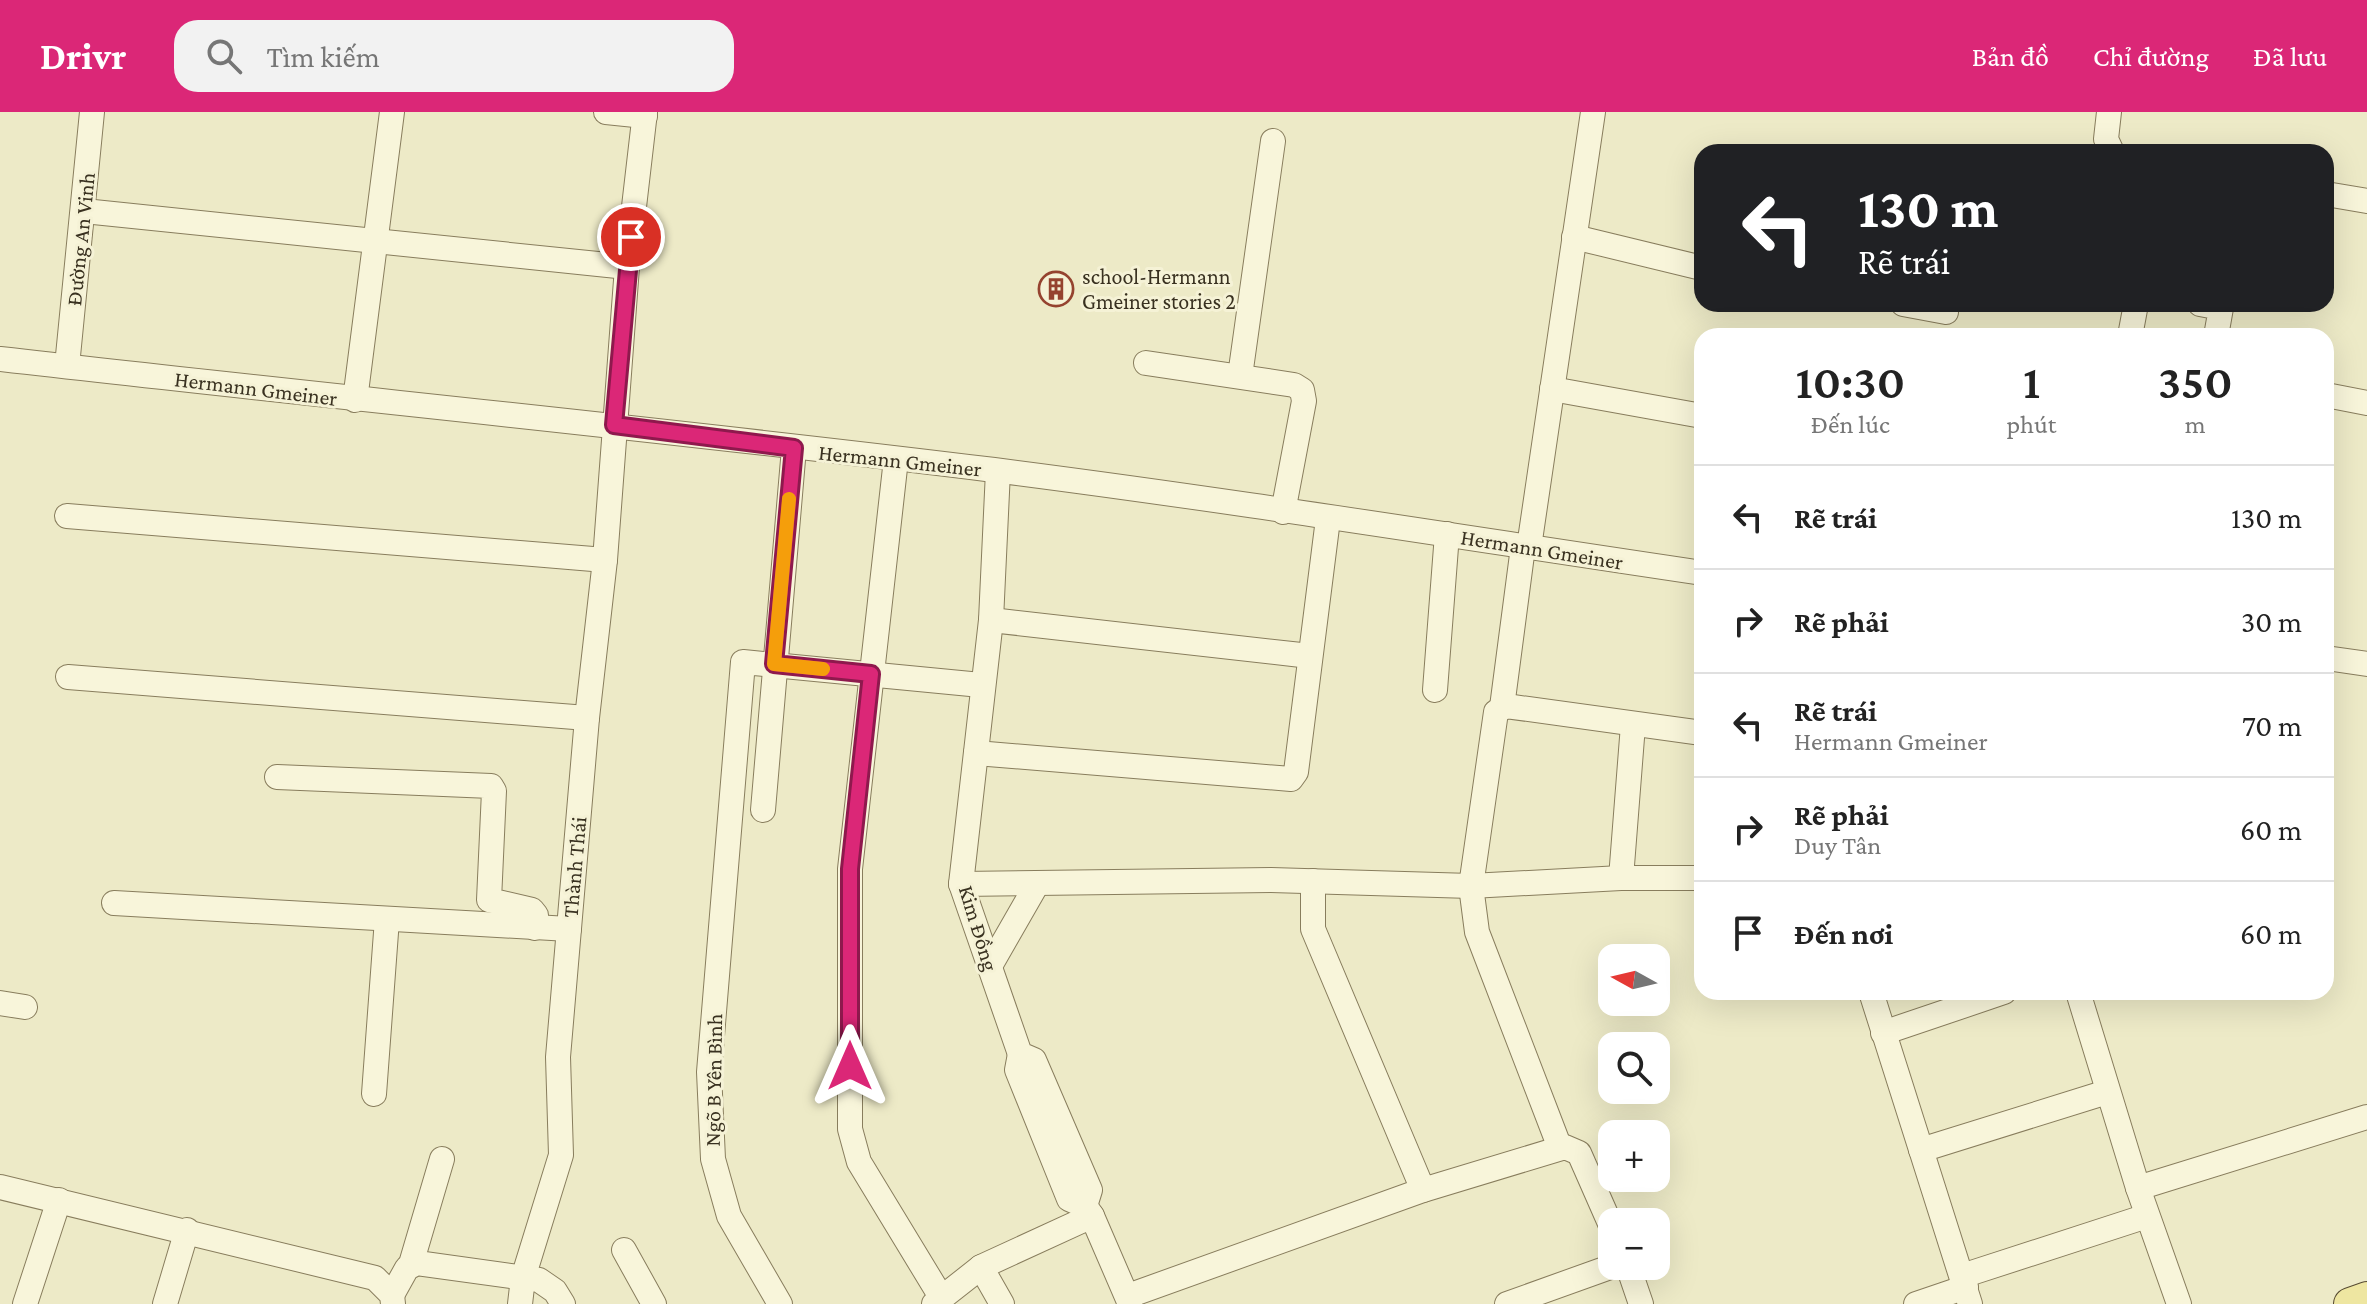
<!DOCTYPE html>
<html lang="vi">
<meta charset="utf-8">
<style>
body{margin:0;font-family:"Crimson Pro",serif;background:#f2f2f2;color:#222;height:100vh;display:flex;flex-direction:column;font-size:30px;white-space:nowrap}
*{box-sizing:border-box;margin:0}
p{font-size:26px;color:#767676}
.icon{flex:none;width:44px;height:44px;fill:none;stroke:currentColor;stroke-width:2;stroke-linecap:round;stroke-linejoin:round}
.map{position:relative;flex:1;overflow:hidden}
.sheet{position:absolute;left:1694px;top:216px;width:640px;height:672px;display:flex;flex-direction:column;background:#fff;border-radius:24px;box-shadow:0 8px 32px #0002}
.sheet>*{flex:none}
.banner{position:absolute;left:1694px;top:32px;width:640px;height:168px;border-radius:24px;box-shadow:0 8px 32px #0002;background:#202124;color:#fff;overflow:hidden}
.needle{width:52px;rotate:278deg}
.controls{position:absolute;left:1598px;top:832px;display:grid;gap:16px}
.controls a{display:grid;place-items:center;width:72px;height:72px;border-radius:16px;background:#fff;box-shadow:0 8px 32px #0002;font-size:40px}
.pin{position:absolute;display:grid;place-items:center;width:68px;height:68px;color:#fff;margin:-34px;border:4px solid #fff;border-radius:50%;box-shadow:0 2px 8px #0007}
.me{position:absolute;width:88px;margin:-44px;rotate:0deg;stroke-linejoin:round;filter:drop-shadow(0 0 6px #0008)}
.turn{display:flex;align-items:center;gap:28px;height:168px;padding:0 32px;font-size:36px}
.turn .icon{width:104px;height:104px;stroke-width:2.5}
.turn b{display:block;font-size:56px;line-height:68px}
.eta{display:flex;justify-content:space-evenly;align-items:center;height:136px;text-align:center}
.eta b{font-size:48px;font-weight:600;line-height:56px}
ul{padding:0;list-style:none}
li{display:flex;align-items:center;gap:24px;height:104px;padding:0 32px;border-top:2px solid #e0e0e0}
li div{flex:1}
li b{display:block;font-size:30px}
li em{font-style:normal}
header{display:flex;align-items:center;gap:48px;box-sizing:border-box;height:112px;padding:0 40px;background:#db2777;color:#fff}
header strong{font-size:38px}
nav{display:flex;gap:44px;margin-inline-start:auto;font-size:28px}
.search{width:560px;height:72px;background:#f2f2f2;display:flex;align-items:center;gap:20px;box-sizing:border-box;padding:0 28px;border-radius:24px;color:#767676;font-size:30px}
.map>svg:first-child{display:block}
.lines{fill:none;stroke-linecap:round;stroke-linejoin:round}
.minor-casing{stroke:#887d5d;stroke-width:26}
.major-casing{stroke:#564a31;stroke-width:34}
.minor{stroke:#f8f5da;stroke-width:24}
.major{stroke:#eee6a1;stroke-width:32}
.route-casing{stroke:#8e194d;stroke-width:20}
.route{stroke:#db2777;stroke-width:14}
.slow{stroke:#f59e0b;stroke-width:14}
.labels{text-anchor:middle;stroke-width:6;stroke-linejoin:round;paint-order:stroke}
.street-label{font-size:22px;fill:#393120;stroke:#f5f2d6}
.poi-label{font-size:22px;fill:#393120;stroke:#f5f2d6;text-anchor:start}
</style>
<header>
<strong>Drivr</strong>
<div class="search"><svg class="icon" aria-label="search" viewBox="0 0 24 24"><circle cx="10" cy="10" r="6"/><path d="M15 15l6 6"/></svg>Tìm kiếm</div>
<nav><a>Bản đồ</a><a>Chỉ đường</a><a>Đã lưu</a></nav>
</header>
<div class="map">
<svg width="2367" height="1192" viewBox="0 0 2367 1192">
<rect width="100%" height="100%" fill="#edeac7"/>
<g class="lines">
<g class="minor-casing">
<g id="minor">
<polyline points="606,0 645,4"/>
<polyline points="2109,0 2106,27 2112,40"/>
<polyline points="2326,82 2367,89"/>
<polyline points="84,99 627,155"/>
<polyline points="1574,125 1702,156"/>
<polyline points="1903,192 1946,200"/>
<polyline points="2200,192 2221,196 2216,224"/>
<polyline points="2130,224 2136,192"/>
<path d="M 0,247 C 331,285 663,317 994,358 C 1230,388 1466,426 1702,461"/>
<polyline points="1146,251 1294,273 1302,278 1304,289 1283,400"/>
<polyline points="67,254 92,0"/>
<polyline points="1240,264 1273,29"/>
<polyline points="1552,277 1702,304"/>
<polyline points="2326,283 2367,291"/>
<polyline points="355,288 392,0"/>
<polyline points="896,347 850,757 850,1017 859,1050 941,1185"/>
<polyline points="998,359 991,508 961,772 1020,942 1034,948 1090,1078 1085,1094"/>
<polyline points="67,404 605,448"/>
<polyline points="1529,435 1593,0"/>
<polyline points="991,508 1310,544"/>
<polyline points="2326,546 2367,552"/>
<polyline points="68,565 587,606"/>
<polyline points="1435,578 1447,422"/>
<polyline points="1502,595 1523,435"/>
<polyline points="976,641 1291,667 1296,660 1328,407"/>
<polyline points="277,665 491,674 494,679 489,788 532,798 536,803 535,816"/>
<polyline points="763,698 794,336"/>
<polyline points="1621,766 1633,613"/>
<polyline points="1313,769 1313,817 1423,1078"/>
<polyline points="961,772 1271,768 1471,774 1621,766 1702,766"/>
<polyline points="114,791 569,817"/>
<polyline points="990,854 1037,772"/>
<polyline points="1871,880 1970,1192"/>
<polyline points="2078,880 2138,1076 2179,1192"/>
<polyline points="0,891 25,895"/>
<polyline points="1883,921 2004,880"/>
<polyline points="1020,942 1017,958 1069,1087 1085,1094 1092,1104 1130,1192"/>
<polyline points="374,982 387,807"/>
<polyline points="1560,1036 1477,820 1471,774 1496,600 1506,594 1702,621"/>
<polyline points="1921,1038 2107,980"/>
<polyline points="0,1075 375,1166 392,1183 393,1192"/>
<polyline points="2138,1076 2367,1005"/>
<polyline points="624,1138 654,1192"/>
<polyline points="411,1152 442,1047"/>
<polyline points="1628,1154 1641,1192"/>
<polyline points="981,1155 1002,1192"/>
<polyline points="1962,1164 2147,1104"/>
<polyline points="392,1183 407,1156 417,1151 539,1168 555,1179 563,1192"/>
<polyline points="1128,1184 1423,1078 1565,1035 1579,1041 1612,1116"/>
<polyline points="25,1192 59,1088"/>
<polyline points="165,1192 187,1118"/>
<polyline points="520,1192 523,1166 561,1043 558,945 587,606 605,448 627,155 645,0"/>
<polyline points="780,1192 729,1104 713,1047 709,960 743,550 981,573"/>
<polyline points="934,1192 981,1155 1092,1104"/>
<polyline points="1507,1192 1613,1154"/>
<polyline points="1916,1192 1966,1175"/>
</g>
</g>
<g class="major-casing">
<polyline id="major" points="2350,1192 2367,1186"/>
</g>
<use href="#minor" class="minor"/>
<use href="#major" class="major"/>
</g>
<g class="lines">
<g class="route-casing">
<polyline id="route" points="631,125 614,313 794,336 774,552 871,562 850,757 850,954"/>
</g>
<use href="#route" class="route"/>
<polyline class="slow" points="789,387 774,552 823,557"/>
</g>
<defs>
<g id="building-ring" transform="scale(1.8)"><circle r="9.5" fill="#f5f2d6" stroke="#95432f" stroke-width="1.5"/><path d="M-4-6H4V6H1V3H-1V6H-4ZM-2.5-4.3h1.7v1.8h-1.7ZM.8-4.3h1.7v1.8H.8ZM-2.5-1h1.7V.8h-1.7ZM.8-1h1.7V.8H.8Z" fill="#95432f"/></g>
</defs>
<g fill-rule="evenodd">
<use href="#building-ring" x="1056" y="177"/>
</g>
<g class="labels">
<g class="street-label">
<text transform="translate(80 127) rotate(-84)" y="8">Đường An Vinh</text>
<text transform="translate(256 276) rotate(7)" y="8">Hermann Gmeiner</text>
<text transform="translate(900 348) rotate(6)" y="8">Hermann Gmeiner</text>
<text transform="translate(1542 437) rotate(9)" y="8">Hermann Gmeiner</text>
<text transform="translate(574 755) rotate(-85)" y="8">Thành Thái</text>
<text transform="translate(979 816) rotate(73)" y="8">Kim Đồng</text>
<text transform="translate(713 968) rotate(-89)" y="8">Ngõ B Yên Bình</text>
</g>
<g class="poi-label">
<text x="1082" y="172">school-Hermann<tspan x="1082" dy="25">Gmeiner stories 2</tspan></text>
</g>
</g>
</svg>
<div class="controls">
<a><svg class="needle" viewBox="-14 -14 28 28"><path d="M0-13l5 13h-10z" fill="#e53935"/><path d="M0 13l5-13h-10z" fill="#767676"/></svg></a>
<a><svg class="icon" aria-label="search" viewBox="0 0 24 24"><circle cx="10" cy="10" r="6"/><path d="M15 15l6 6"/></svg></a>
<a>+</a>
<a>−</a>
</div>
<div class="pin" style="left:631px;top:125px;background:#d93025"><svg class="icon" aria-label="arrive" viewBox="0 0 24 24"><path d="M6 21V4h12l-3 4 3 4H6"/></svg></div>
<svg class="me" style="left:850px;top:954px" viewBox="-20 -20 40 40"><path d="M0-17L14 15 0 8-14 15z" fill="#db2777" stroke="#fff" stroke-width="4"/></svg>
<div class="banner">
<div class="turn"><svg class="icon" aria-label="left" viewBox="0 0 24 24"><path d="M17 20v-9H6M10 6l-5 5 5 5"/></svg><div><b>130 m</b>Rẽ trái</div></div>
</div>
<section class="sheet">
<div class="eta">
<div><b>10:30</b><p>Đến lúc</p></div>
<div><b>1</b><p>phút</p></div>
<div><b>350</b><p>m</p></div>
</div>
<ul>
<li><svg class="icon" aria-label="left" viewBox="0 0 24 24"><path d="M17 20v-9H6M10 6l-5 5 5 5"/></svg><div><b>Rẽ trái</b></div><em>130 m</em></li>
<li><svg class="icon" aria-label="right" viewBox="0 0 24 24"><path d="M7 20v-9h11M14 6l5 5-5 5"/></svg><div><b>Rẽ phải</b></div><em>30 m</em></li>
<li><svg class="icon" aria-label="left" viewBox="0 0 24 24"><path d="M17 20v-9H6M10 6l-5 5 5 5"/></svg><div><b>Rẽ trái</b><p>Hermann Gmeiner</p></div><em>70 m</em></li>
<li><svg class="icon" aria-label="right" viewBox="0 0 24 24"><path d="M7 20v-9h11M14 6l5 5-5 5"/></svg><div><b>Rẽ phải</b><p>Duy Tân</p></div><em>60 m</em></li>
<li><svg class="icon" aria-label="arrive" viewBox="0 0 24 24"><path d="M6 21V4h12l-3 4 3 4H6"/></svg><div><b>Đến nơi</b></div><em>60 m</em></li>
</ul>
</section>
</div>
